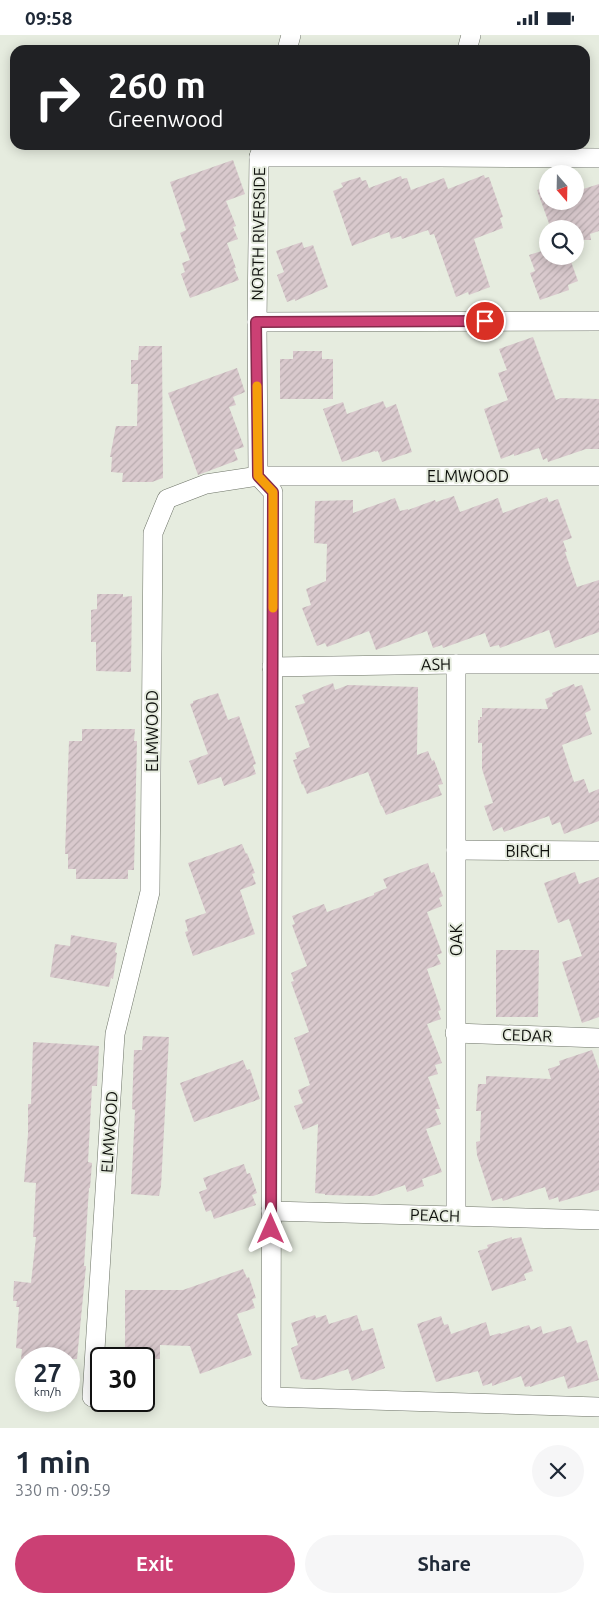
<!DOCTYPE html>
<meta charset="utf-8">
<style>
body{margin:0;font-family:Ubuntu,sans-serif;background:#f6f6f7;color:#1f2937;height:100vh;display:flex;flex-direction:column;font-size:19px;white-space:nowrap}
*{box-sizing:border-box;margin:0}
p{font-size:16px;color:#747a83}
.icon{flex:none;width:28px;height:28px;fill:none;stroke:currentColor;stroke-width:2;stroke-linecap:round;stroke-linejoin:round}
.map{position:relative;height:1393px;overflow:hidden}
.drawer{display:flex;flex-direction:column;background:#fff;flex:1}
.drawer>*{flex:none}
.top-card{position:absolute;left:10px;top:10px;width:580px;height:105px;border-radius:15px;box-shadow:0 2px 12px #0003;background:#202124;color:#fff;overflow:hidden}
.needle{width:32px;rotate:160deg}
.controls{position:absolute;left:539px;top:130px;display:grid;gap:10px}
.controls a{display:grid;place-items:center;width:45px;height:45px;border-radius:50%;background:#fff;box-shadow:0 2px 12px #0003;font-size:25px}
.speed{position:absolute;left:15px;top:1312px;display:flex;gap:10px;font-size:25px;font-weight:700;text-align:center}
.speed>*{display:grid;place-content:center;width:65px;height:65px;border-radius:50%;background:#fff;box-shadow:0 2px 12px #0003;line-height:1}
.speed small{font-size:12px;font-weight:400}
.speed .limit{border:2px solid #111;border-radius:8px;background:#fff;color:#111}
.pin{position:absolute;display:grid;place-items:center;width:42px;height:42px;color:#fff;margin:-21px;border:2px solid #fff;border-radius:50%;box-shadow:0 1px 5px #0007}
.me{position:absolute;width:55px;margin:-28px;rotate:0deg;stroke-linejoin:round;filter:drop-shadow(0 0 4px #0008)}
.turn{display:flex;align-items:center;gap:18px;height:105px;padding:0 15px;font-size:22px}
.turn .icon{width:65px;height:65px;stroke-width:2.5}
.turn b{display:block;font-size:35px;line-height:42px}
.round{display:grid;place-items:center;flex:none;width:52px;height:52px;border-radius:26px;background:#f6f6f7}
.headline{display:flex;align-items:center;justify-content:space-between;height:85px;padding:0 15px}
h1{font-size:30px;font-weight:700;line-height:38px}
.cta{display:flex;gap:10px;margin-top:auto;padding:10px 15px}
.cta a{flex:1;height:58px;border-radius:30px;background:#cb4074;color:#fff;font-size:20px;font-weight:700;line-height:58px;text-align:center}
.cta a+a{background:#f6f6f7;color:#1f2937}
.status{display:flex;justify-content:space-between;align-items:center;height:35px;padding:0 25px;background:#fff;direction:ltr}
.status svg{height:14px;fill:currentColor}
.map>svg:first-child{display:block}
.building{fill:url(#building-hatch)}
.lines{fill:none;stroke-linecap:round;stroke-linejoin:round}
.minor-casing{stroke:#6d7367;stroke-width:20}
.minor{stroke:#fff;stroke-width:19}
.route-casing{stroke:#842a4b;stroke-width:12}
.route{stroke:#cb4074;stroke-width:9}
.slow{stroke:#f59e0b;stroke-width:9}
.labels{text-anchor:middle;stroke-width:4;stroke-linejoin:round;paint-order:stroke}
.street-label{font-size:16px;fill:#0f110d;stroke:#e6ecdf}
</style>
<div class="status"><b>09:58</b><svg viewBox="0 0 49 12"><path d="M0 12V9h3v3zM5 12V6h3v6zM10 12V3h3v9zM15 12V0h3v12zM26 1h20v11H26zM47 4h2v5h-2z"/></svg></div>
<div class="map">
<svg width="599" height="1393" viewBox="0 0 599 1393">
<defs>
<pattern id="building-hatch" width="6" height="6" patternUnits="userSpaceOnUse" patternTransform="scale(1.25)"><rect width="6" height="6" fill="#d9c9cd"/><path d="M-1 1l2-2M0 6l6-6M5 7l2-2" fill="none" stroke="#b9acaf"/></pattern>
</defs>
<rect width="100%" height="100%" fill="#e6ecdf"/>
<g class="building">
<polygon points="233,125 245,159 226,166 236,191 233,192 238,204 227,208 236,233 234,233 239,245 190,263 181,239 185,237 182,228 190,225 180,198 186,195 170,147"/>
<polygon points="484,140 485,143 489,142 503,182 500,183 503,193 474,204 490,252 469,260 468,257 456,262 434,199 430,200 428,195 402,204 401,201 391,204 389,197 352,211 333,156 343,152 341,148 360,142 362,146 366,145 369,153 401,141 402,144 407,143 411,155 444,143 448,154"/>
<polygon points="599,149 599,196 590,199 591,205 575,205 575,194 551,194 537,155 548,151 548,166 575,166 575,150 577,156"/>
<polygon points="302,207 304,213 313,210 328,252 295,266 295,264 287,267 277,240 284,237 276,216"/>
<polygon points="548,214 548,221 569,221 578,246 568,250 569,255 540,265 530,238 535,236 529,220"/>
<polygon points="533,302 556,365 561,363 599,364 599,414 586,414 548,427 547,423 543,425 539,413 514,421 514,419 501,424 484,374 508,365 498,338 507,335 499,314"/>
<polygon points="139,311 162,311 163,443 152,447 122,447 123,438 111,437 112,422 110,422 116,391 137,391 138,349 131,349 131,325 138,325"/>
<polygon points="293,316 322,316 322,324 333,324 333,364 280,364 280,324 293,324"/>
<polygon points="237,333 245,357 233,362 236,370 229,372 244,412 234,415 238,425 198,440 168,358"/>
<polygon points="383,366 386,373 396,369 412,417 382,427 378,416 375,417 375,416 342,427 323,374 343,367 347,379"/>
<polygon points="454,461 460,477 498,463 503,478 547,462 549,467 558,464 572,503 563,506 567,517 565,517 577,552 599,545 599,597 555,613 549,595 500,613 499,610 490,612 485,598 443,613 442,610 433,613 427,596 376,615 369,596 327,612 325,608 317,611 302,573 311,570 306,554 326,546 327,509 314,508 315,466 353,465 353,478 395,463 400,476 408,474 408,475 435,465 436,467"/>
<polygon points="97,559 123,559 123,562 132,561 131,637 96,636 96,607 91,607 91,575 97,574"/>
<polygon points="333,648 335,655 348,650 418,652 417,720 428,716 432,726 434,725 443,749 438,750 442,760 386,780 382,771 381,771 368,737 307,759 303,749 302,750 293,725 297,724 295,718 310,712 295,671 305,668 302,660"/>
<polygon points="574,649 575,652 582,650 591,675 585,678 592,699 562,710 574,747 584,744 589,758 599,754 599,786 564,799 560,787 552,790 549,781 504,797 502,792 493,796 484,771 493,768 482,734 482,708 478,708 478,685 480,685 480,682 482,682 482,673 548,674 545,664 553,661 552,658"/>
<polygon points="218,658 228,685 239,681 256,729 253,730 256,739 224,751 221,742 198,750 189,726 208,719 190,669 193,668 193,666"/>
<polygon points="82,694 135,694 134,706 137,706 134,835 128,835 128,844 76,844 76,834 68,834 68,819 65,819 69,706 82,706"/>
<polygon points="242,809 246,819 247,818 255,838 252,839 256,849 240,855 255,899 193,921 185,897 188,896 185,885 206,878 188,828"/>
<polygon points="428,828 431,838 434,837 443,861 439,863 442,871 427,877 442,918 437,920 441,929 427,934 441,975 438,976 441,984 427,989 442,1028 435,1030 438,1039 428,1042 440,1074 435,1074 441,1089 426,1094 442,1137 422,1144 424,1151 407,1157 405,1150 373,1161 325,1160 325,1159 315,1158 318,1089 303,1095 294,1071 303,1068 298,1055 310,1050 294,1003 309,997 291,947 294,946 291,938 307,931 292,890 295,889 292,881 324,869 327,877 374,860 374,858 387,853 383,844"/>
<polygon points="575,837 579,849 599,842 599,982 582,988 562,927 582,921 569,884 558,888 544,848"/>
<polygon points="71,900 117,908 115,917 117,918 113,944 111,943 109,952 50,942 55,909 70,911"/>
<polygon points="496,915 539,915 538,982 496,982"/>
<polygon points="143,1001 169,1002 161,1151 159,1161 131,1159 135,1075 132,1074 134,1015 142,1015"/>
<polygon points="33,1007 99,1011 97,1051 92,1051 88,1127 92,1128 90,1153 89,1153 84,1231 86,1231 77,1324 21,1324 22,1314 16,1313 19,1272 16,1272 17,1266 13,1266 14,1246 31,1248 36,1202 33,1202 36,1148 24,1147 28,1099 28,1069 31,1069"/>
<polygon points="592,1015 599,1035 599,1155 559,1167 558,1162 549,1165 545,1152 503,1166 502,1163 492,1166 477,1120 476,1107 480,1106 481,1076 476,1076 478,1049 486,1049 486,1041 551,1044 548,1034 560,1030 559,1026"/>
<polygon points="243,1025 247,1035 250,1034 260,1064 194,1087 180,1048"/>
<polygon points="244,1129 247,1139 250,1138 257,1158 252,1160 256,1170 214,1184 211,1175 206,1177 199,1157 207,1154 203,1143"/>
<polygon points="512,1202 512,1204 521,1202 533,1236 524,1239 526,1245 492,1256 478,1216 488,1213 487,1210"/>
<polygon points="243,1234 247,1243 249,1242 256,1263 252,1264 255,1273 237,1279 252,1320 200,1339 190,1311 160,1310 160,1324 125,1324 125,1255 183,1255"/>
<polygon points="315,1280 316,1283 326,1280 329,1289 357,1280 362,1296 373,1293 385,1333 352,1346 348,1334 315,1345 301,1344 291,1313 298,1310 291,1288"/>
<polygon points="441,1281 444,1290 448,1289 451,1299 486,1287 490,1301 500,1298 501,1299 529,1290 531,1295 541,1291 543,1299 571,1291 577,1308 587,1305 599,1345 568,1354 564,1341 530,1352 530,1351 525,1352 521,1341 492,1351 492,1348 483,1351 478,1336 436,1347 417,1289"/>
</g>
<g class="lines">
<g class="minor-casing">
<g id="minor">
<polyline points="287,15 291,0"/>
<polyline points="467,15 471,0"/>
<polyline points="263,110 259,122 257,287 258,441 273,457 271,1362 599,1372"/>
<polyline points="259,122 439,122 599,123"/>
<polyline points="257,287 599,286"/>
<polyline points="272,632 456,629 599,629"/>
<polyline points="456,815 599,816"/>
<polyline points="455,998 599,1003"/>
<polyline points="271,1176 599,1185"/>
<polyline points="456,1181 456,629"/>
<polyline points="92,1362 115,999 150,857 153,498 167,464 206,449 258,441 599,441"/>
</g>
</g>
<use href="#minor" class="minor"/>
</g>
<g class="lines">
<g class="route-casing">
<polyline id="route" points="271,1194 273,457 258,441 256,287 485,286"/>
</g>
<use href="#route" class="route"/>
<polyline class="slow" points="257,351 258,441 273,457 273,573"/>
</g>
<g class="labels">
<g class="street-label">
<text transform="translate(258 199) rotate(-89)" y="6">NORTH RIVERSIDE</text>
<text x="468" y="447">ELMWOOD</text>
<text transform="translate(436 629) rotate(-1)" y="6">ASH</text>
<text transform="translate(152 696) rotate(-90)" y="6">ELMWOOD</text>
<text x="528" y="822">BIRCH</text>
<text transform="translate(456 905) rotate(-90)" y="6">OAK</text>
<text transform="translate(527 1000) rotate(2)" y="6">CEDAR</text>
<text transform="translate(109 1097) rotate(-86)" y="6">ELMWOOD</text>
<text transform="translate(435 1180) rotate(2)" y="6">PEACH</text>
</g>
</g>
</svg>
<div class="controls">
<a><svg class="needle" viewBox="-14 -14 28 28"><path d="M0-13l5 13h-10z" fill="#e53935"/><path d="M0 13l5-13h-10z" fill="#747a83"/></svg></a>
<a><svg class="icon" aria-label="search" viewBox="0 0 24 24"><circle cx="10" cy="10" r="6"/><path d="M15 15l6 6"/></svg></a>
</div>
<div class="speed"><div>27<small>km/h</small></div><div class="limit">30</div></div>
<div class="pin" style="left:485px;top:286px;background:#d93025"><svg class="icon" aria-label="arrive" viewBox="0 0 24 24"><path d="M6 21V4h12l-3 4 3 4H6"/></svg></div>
<svg class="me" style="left:271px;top:1194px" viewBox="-20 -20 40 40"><path d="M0-17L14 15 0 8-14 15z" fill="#cb4074" stroke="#fff" stroke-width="4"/></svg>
<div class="top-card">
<div class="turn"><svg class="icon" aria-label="right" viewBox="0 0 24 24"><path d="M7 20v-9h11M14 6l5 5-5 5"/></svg><div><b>260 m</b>Greenwood</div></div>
</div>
</div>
<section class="drawer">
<div class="headline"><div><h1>1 min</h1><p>330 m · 09:59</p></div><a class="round"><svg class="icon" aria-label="close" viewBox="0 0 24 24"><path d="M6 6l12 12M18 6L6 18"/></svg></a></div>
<div class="cta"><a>Exit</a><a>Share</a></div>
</section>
